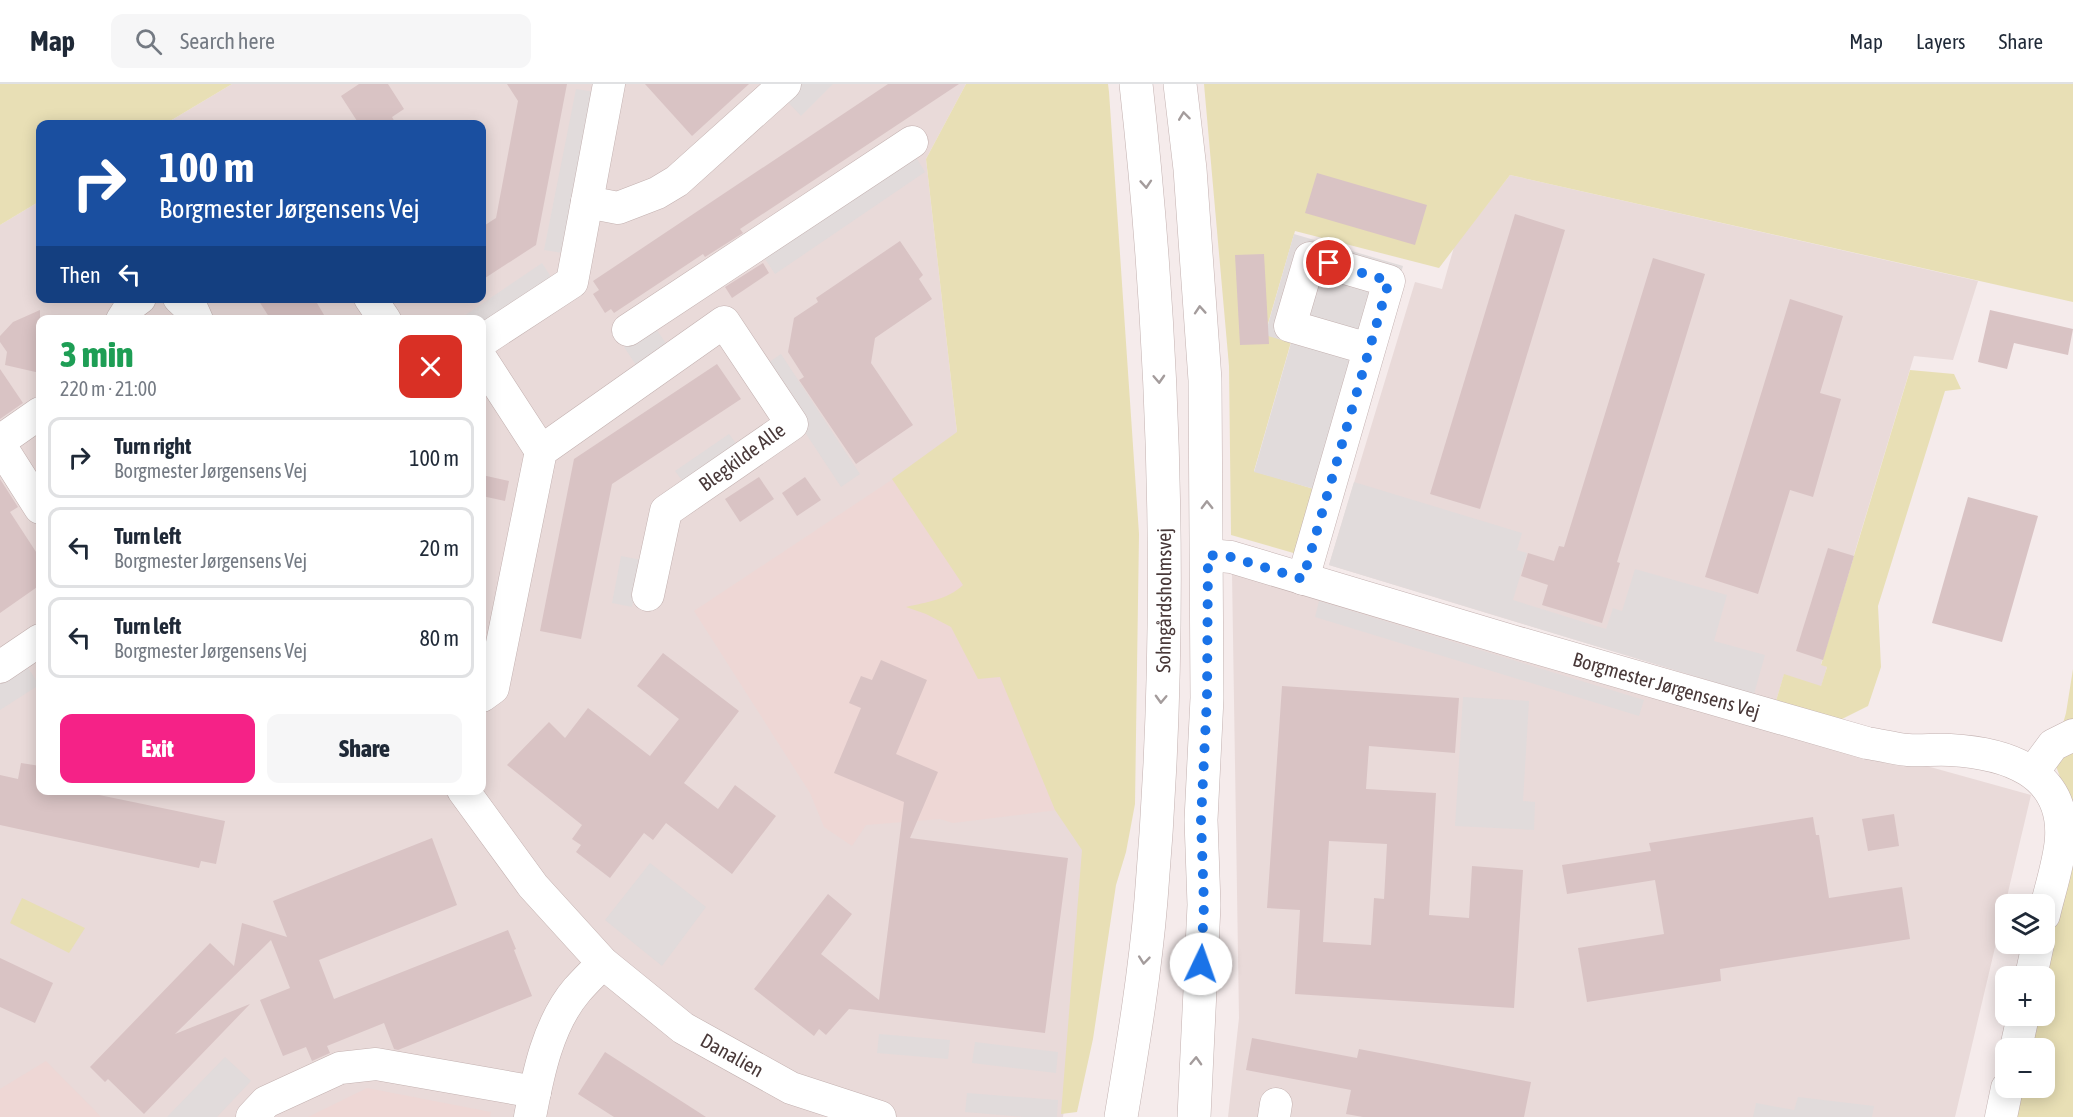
<!DOCTYPE html>
<meta charset="utf-8">
<style>
body{margin:0;font-family:"Asap Condensed",sans-serif;background:#f6f6f7;color:#1f2937;height:100vh;display:flex;flex-direction:column;font-size:22px;white-space:nowrap}
*{box-sizing:border-box;margin:0}
p{font-size:20px;color:#747a83}
.icon{flex:none;width:33px;height:33px;fill:none;stroke:currentColor;stroke-width:2;stroke-linecap:round;stroke-linejoin:round}
.map{position:relative;flex:1;overflow:hidden}
.side{position:absolute;left:36px;top:231px;width:450px;height:480px;display:flex;flex-direction:column;background:#fff;border-radius:12px;box-shadow:0 3px 15px #0003}
.side>*{flex:none}
.banner{position:absolute;left:36px;top:36px;width:450px;height:183px;border-radius:12px;box-shadow:0 3px 15px #0003;background:#1a4fa0;color:#fff;overflow:hidden}
.tools{position:absolute;left:1995px;top:810px;display:grid;gap:12px}
.tools a{display:grid;place-items:center;width:60px;height:60px;border-radius:12px;background:#fff;box-shadow:0 3px 15px #0003;font-size:30px}
.pin{position:absolute;display:grid;place-items:center;width:51px;height:51px;color:#fff;margin:-26px;border:3px solid #fff;border-radius:50%;box-shadow:0 2px 6px #0007}
.me{position:absolute;width:66px;margin:-33px;rotate:3deg;stroke-linejoin:round;filter:drop-shadow(0 0 4px #0008)}
.turn{display:flex;align-items:center;gap:21px;height:126px;padding:0 24px;font-size:27px}
.turn .icon{width:78px;height:78px;stroke-width:2.5}
.turn b{display:block;font-size:42px;line-height:51px}
.then{display:flex;align-items:center;height:57px;padding:0 24px;background:#0003;gap:12px;font-size:22px}
.round{display:grid;place-items:center;flex:none;width:63px;height:63px;border-radius:12px;background:#f6f6f7}
.head{display:flex;align-items:center;justify-content:space-between;height:102px;padding:0 24px}
h1{font-size:36px;font-weight:800;line-height:45px;color:#1e9e55}
.action{display:flex;gap:12px;margin-top:auto;padding:12px 24px}
.action a{flex:1;height:69px;border-radius:12px;background:#f52287;color:#fff;font-size:24px;font-weight:800;line-height:69px;text-align:center}
.action a+a{background:#f6f6f7;color:#1f2937}
ul{padding:0;list-style:none}
li{display:flex;align-items:center;gap:18px;height:81px;margin:0 12px 9px;padding:0 12px;border:3px solid #e0e1e3;border-radius:12px}
li div{flex:1}
li b{display:block;font-size:22px}
li em{font-style:normal}
header{display:flex;align-items:center;gap:36px;box-sizing:border-box;height:84px;padding:0 30px;background:#fff;border-bottom:2px solid #e0e1e3}
header strong{font-size:28px}
nav{display:flex;gap:33px;margin-inline-start:auto;font-size:21px}
.search{width:420px;height:54px;background:#f6f6f7;display:flex;align-items:center;gap:15px;box-sizing:border-box;padding:0 21px;border-radius:12px;color:#747a83;font-size:22px}
.map>svg:first-child{display:block}
.residential{fill:#e9dad9;fill-rule:evenodd}
.education{fill:#eed7d5}
.green{fill:#e8dfb5}
.parking{fill:#e1dbdb}
.building{fill:#d9c3c4;fill-rule:evenodd}
.lines{fill:none;stroke-linecap:round;stroke-linejoin:round}
.minor-casing{stroke:#c3b1b0;stroke-width:33}
.tertiary-casing{stroke:#c3b1b0;stroke-width:34}
.minor{stroke:#fff;stroke-width:32}
.tertiary{stroke:#fff;stroke-width:33}
.oneway{stroke:#a49c9c}
.route{stroke:#1a73e8;stroke-width:10;stroke-dasharray:0 18}
.labels{text-anchor:middle;stroke-width:6;stroke-linejoin:round;paint-order:stroke}
.street-label{font-size:20px;fill:#493939;stroke:#fff}
</style>
<header>
<strong>Map</strong>
<div class="search"><svg class="icon" aria-label="search" viewBox="0 0 24 24"><circle cx="10" cy="10" r="6"/><path d="M15 15l6 6"/></svg>Search here</div>
<nav><a>Map</a><a>Layers</a><a>Share</a></nav>
</header>
<div class="map">
<svg width="2073" height="1033" viewBox="0 0 2073 1033">
<rect width="100%" height="100%" fill="#f5ebeb"/>
<g class="residential">
<path d="M 232,0 L 966,0 L 926,75 L 957,348 L 1105,720 L 1063,1033 L 0,1033 L 0,141 L 40,117 L 40,214 L 482,214 L 482,40 L 165,40 ZM 40,236 L 482,236 L 482,706 L 40,706 Z"/>
<polygon points="1510,91 1978,197 1953,276 1914,272 1821,580 1827,583 1821,603 1784,591 1776,617 1329,481 1415,198 1442,205 1454,163"/>
<polygon points="1232,489 2031,711 1955,1033 1228,1033 1239,934"/>
</g>
<g class="education">
<polygon points="979,338 1105,720 953,739 940,735 866,741 852,762 824,743 810,709 694,527"/>
<polygon points="46,977 101,1033 0,1033 0,1005"/>
<polygon points="367,1004 491,1028 490,1033 308,1033"/>
</g>
<g class="green">
<polygon points="0,0 232,0 165,40 40,40 40,117 0,141"/>
<path d="M 966,0 L 1108,0 L 1109,8 L 1139,450 L 1135,720 L 1126,768 L 1116,801 L 1093,955 L 1077,1028 L 1061,1030 L 1082,766 L 1055,726 L 1000,593 L 978,595 L 951,543 L 926,530 L 906,523 C 927,518 947,516 963,501 L 892,395 L 957,348 L 926,75 Z"/>
<polygon points="1204,0 2073,0 2073,218 1510,91 1439,184 1295,147 1265,250 1291,258 1254,387 1314,405 1297,470 1231,451 1229,282"/>
<polygon points="1910,286 1954,290 1961,305 1945,307 1878,522 1881,583 1868,622 1830,641 1776,617 1784,590 1821,602 1827,583 1821,581"/>
<polygon points="2073,585 2073,1033 2003,1033 2009,1004 2044,1004 2044,964 2018,964 2025,932 2044,932 2045,850 2067,759 2070,720 2053,674 2066,629"/>
<polygon points="22,814 85,844 69,869 10,839"/>
</g>
<g class="parking">
<polygon points="802,0 833,0 801,32 786,16"/>
<polygon points="576,5 595,8 563,169 544,166"/>
<polygon points="914,70 925,88 775,190 763,172"/>
<polygon points="1294,150 1403,182 1373,286 1314,405 1254,388 1291,259 1265,251"/>
<polygon points="542,179 553,196 482,243 482,236 458,236"/>
<polygon points="655,243 667,261 636,281 624,263"/>
<polygon points="781,270 860,390 841,403 762,283"/>
<polygon points="729,350 741,366 687,403 675,387"/>
<polygon points="1354,398 1522,449 1517,466 1527,469 1513,516 1606,545 1613,524 1622,527 1635,485 1727,511 1714,557 1765,571 1754,610 1329,481"/>
<polygon points="621,472 642,476 632,523 612,519"/>
<polygon points="1319,517 1644,616 1639,632 1315,533"/>
<polygon points="27,582 39,601 0,626 0,600"/>
<polygon points="1463,613 1529,617 1523,717 1535,718 1534,746 1455,742"/>
<polygon points="650,779 706,823 662,882 605,836"/>
<polygon points="879,950 950,956 948,975 877,969"/>
<polygon points="975,958 1058,968 1056,989 972,979"/>
<polygon points="225,973 251,997 217,1033 167,1033"/>
<polygon points="967,1009 1058,1016 1057,1033 1024,1033 965,1028"/>
<polygon points="1798,1013 1874,1022 1872,1033 1753,1033 1756,1019 1794,1026"/>
</g>
<g class="building">
<polygon points="359,0 388,0 404,25 392,33 396,40 359,40 341,12"/>
<polygon points="507,0 567,0 536,161 482,196 482,143 496,134 518,17"/>
<polygon points="645,0 749,0 692,52"/>
<polygon points="888,0 959,0 740,145 743,149 705,173 703,170 614,229 611,225 605,229 593,210 599,206 593,197"/>
<polygon points="1317,89 1427,121 1415,161 1305,129"/>
<polygon points="1515,130 1565,146 1480,425 1430,410"/>
<polygon points="900,157 923,191 919,195 932,215 875,254 871,279 913,341 856,380 799,296 804,293 788,268 794,234 818,218 816,214"/>
<polygon points="1264,170 1269,260 1240,261 1235,171"/>
<polygon points="1653,174 1705,190 1617,478 1620,479 1602,539 1542,521 1548,501 1521,492 1528,469 1554,477 1559,462 1564,463"/>
<polygon points="763,179 769,189 732,214 725,203"/>
<polygon points="257,214 314,214 327,236 271,236"/>
<polygon points="1790,215 1843,232 1820,309 1841,315 1813,413 1790,406 1758,510 1705,493"/>
<polygon points="40,226 40,289 5,281 7,268 0,258 0,252 13,238"/>
<polygon points="1990,226 2073,245 2068,271 2014,259 2007,285 1978,278"/>
<polygon points="717,280 741,315 612,400 581,555 540,547 574,375"/>
<polygon points="0,285 23,319 0,335"/>
<polygon points="482,391 509,397 505,417 482,412"/>
<polygon points="759,393 774,415 740,438 725,415"/>
<polygon points="805,393 821,416 797,432 782,409"/>
<polygon points="0,395 18,423 10,428 40,474 40,501 0,529"/>
<polygon points="1968,413 2038,432 2002,558 1932,539"/>
<polygon points="1828,464 1854,472 1823,576 1796,567"/>
<polygon points="663,569 739,627 684,699 718,725 735,701 776,732 732,790 666,739 653,756 644,749 610,794 576,768 581,761 572,755 582,741 507,681 549,638 565,654 588,624 650,672 679,635 637,602"/>
<polygon points="881,576 927,596 896,670 938,688 910,754 1068,774 1045,949 849,925 826,951 819,945 814,952 754,905 828,810 852,830 821,870 879,916 904,718 834,689 861,624 849,619 861,592 872,596"/>
<path d="M 1282,602 L 1459,614 L 1455,669 L 1369,662 L 1366,705 L 1436,709 L 1429,831 L 1469,834 L 1472,782 L 1523,786 L 1514,924 L 1295,910 L 1300,826 L 1267,824 ZM 1329,757 L 1387,760 L 1384,815 L 1374,814 L 1371,861 L 1323,858 Z"/>
<polygon points="21,679 40,682 40,706 75,706 225,737 216,780 201,777 199,784 0,741 0,691 18,695"/>
<polygon points="1894,730 1899,762 1868,767 1862,735"/>
<polygon points="1813,733 1816,751 1819,751 1829,814 1902,803 1910,855 1720,885 1721,897 1587,918 1578,864 1664,850 1655,796 1567,810 1562,781 1651,767 1649,759"/>
<polygon points="432,754 457,821 319,876 334,915 508,846 516,865 514,866 532,912 398,966 394,965 384,939 327,962 330,969 312,977 306,963 283,972 260,916 290,904 271,856 175,950 250,920 144,1030 108,995 105,998 90,983 210,859 234,882 242,839 287,853 273,817"/>
<polygon points="0,874 53,899 35,939 0,923"/>
<polygon points="1252,954 1357,974 1359,965 1531,998 1524,1033 1363,1033 1346,1030 1351,1006 1246,986"/>
<polygon points="605,968 706,1033 614,1033 578,1010"/>
</g>
<g class="lines">
<g class="minor-casing">
<g id="minor">
<polyline points="587,118 618,124 657,109 677,97 785,0"/>
<polyline points="179,214 193,227 197,236"/>
<polyline points="370,214 385,236"/>
<polyline points="122,236 132,220 140,214"/>
<polyline points="628,246 912,58"/>
<polyline points="482,257 572,198 609,0"/>
<polyline points="482,276 541,367"/>
<polyline points="0,357 40,329"/>
<polyline points="0,361 40,424"/>
<path id="s1" d="M 1208,471 L 1231,473 L 1512,557 L 1867,659 C 1881,661 1895,665 1908,666 C 1922,667 1936,665 1950,666 C 2005,669 2065,687 2061,754 C 2060,776 2049,809 2044,831"/>
<polyline points="1303,495 1389,197 1310,174 1290,242 1369,265"/>
<polyline points="0,583 40,556"/>
<polyline points="482,612 493,604 541,367 724,238 792,340 666,427 648,511"/>
<polyline points="2033,688 2053,661 2073,651"/>
<path id="s2" d="M 463,706 L 533,802 L 603,879 L 683,944 L 791,1004 L 880,1033"/>
<polyline points="2031,892 2038,860"/>
<polyline points="2016,964 2023,932"/>
<polyline points="252,1033 266,1018 340,984 376,980 535,1008"/>
<path d="M 530,1033 C 538,990 548,940 577,906 C 585,897 594,888 603,879"/>
<polyline points="1274,1033 1276,1020"/>
<polyline points="2001,1033 2007,1004"/>
</g>
</g>
<g class="tertiary-casing">
<g id="tertiary">
<polyline points="1180,0 1190,85 1205,296 1207,614 1201,736 1204,821 1194,1033"/>
<path id="s3" d="M 1121,1033 C 1133,961 1145,889 1151,816 C 1174,545 1166,270 1136,0"/>
</g>
</g>
<use href="#minor" class="minor"/>
<use href="#tertiary" class="tertiary"/>
</g>
<defs><path id="oneway-chevron" d="M-2-3.5L2.5 0L-2 3.5" fill="none" stroke-width="1.6" stroke-linecap="round" stroke-linejoin="round" transform="scale(1.5)"/></defs>
<g class="oneway">
<use href="#oneway-chevron" transform="translate(1184 32) rotate(-97)"/>
<use href="#oneway-chevron" transform="translate(1146 100) rotate(86)"/>
<use href="#oneway-chevron" transform="translate(1200 226) rotate(-94)"/>
<use href="#oneway-chevron" transform="translate(1159 295) rotate(87)"/>
<use href="#oneway-chevron" transform="translate(1207 421) rotate(-91)"/>
<use href="#oneway-chevron" transform="translate(1161 615) rotate(92)"/>
<use href="#oneway-chevron" transform="translate(1144 876) rotate(96)"/>
<use href="#oneway-chevron" transform="translate(1196 977) rotate(-88)"/>
</g>
<g class="lines">
<polyline class="route" points="1201,880 1204,821 1201,736 1207,614 1208,471 1231,473 1303,495 1389,197 1329,179"/>
</g>
<g class="labels">
<g class="street-label">
<text transform="translate(742 373) rotate(-36)" y="7">Blegkilde Alle</text>
<text dy="7" stroke="none"><textPath href="#s3" startOffset="519">Sohngårdsholmsvej</textPath></text>
<text dy="7" stroke="none"><textPath href="#s1" startOffset="477">Borgmester Jørgensens Vej</textPath></text>
<text dy="7" stroke="none"><textPath href="#s2" startOffset="382">Danalien</textPath></text>
</g>
</g>
</svg>
<div class="tools">
<a><svg class="icon" aria-label="layers" viewBox="0 0 24 24"><path d="M12 4l9 5-9 5-9-5zM3 14l9 5 9-5"/></svg></a>
<a>+</a>
<a>−</a>
</div>
<div class="pin" style="left:1329px;top:179px;background:#d93025"><svg class="icon" aria-label="arrive" viewBox="0 0 24 24"><path d="M6 21V4h12l-3 4 3 4H6"/></svg></div>
<svg class="me" style="left:1201px;top:880px" viewBox="-20 -20 40 40"><circle r="19" fill="#fff"/><path d="M0-13L10 11 0 6-10 11z" fill="#1a73e8"/></svg>
<div class="banner">
<div class="turn"><svg class="icon" aria-label="right" viewBox="0 0 24 24"><path d="M7 20v-9h11M14 6l5 5-5 5"/></svg><div><b>100 m</b>Borgmester Jørgensens Vej</div></div>
<div class="then">Then<svg class="icon" aria-label="left" viewBox="0 0 24 24"><path d="M17 20v-9H6M10 6l-5 5 5 5"/></svg></div>
</div>
<section class="side">
<div class="head"><div><h1>3 min</h1><p>220 m · 21:00</p></div><a class="round" style="background:#d93025;color:#fff"><svg class="icon" aria-label="close" viewBox="0 0 24 24"><path d="M6 6l12 12M18 6L6 18"/></svg></a></div>
<ul>
<li><svg class="icon" aria-label="right" viewBox="0 0 24 24"><path d="M7 20v-9h11M14 6l5 5-5 5"/></svg><div><b>Turn right</b><p>Borgmester Jørgensens Vej</p></div><em>100 m</em></li>
<li><svg class="icon" aria-label="left" viewBox="0 0 24 24"><path d="M17 20v-9H6M10 6l-5 5 5 5"/></svg><div><b>Turn left</b><p>Borgmester Jørgensens Vej</p></div><em>20 m</em></li>
<li><svg class="icon" aria-label="left" viewBox="0 0 24 24"><path d="M17 20v-9H6M10 6l-5 5 5 5"/></svg><div><b>Turn left</b><p>Borgmester Jørgensens Vej</p></div><em>80 m</em></li>
</ul>
<div class="action"><a>Exit</a><a>Share</a></div>
</section>
</div>
